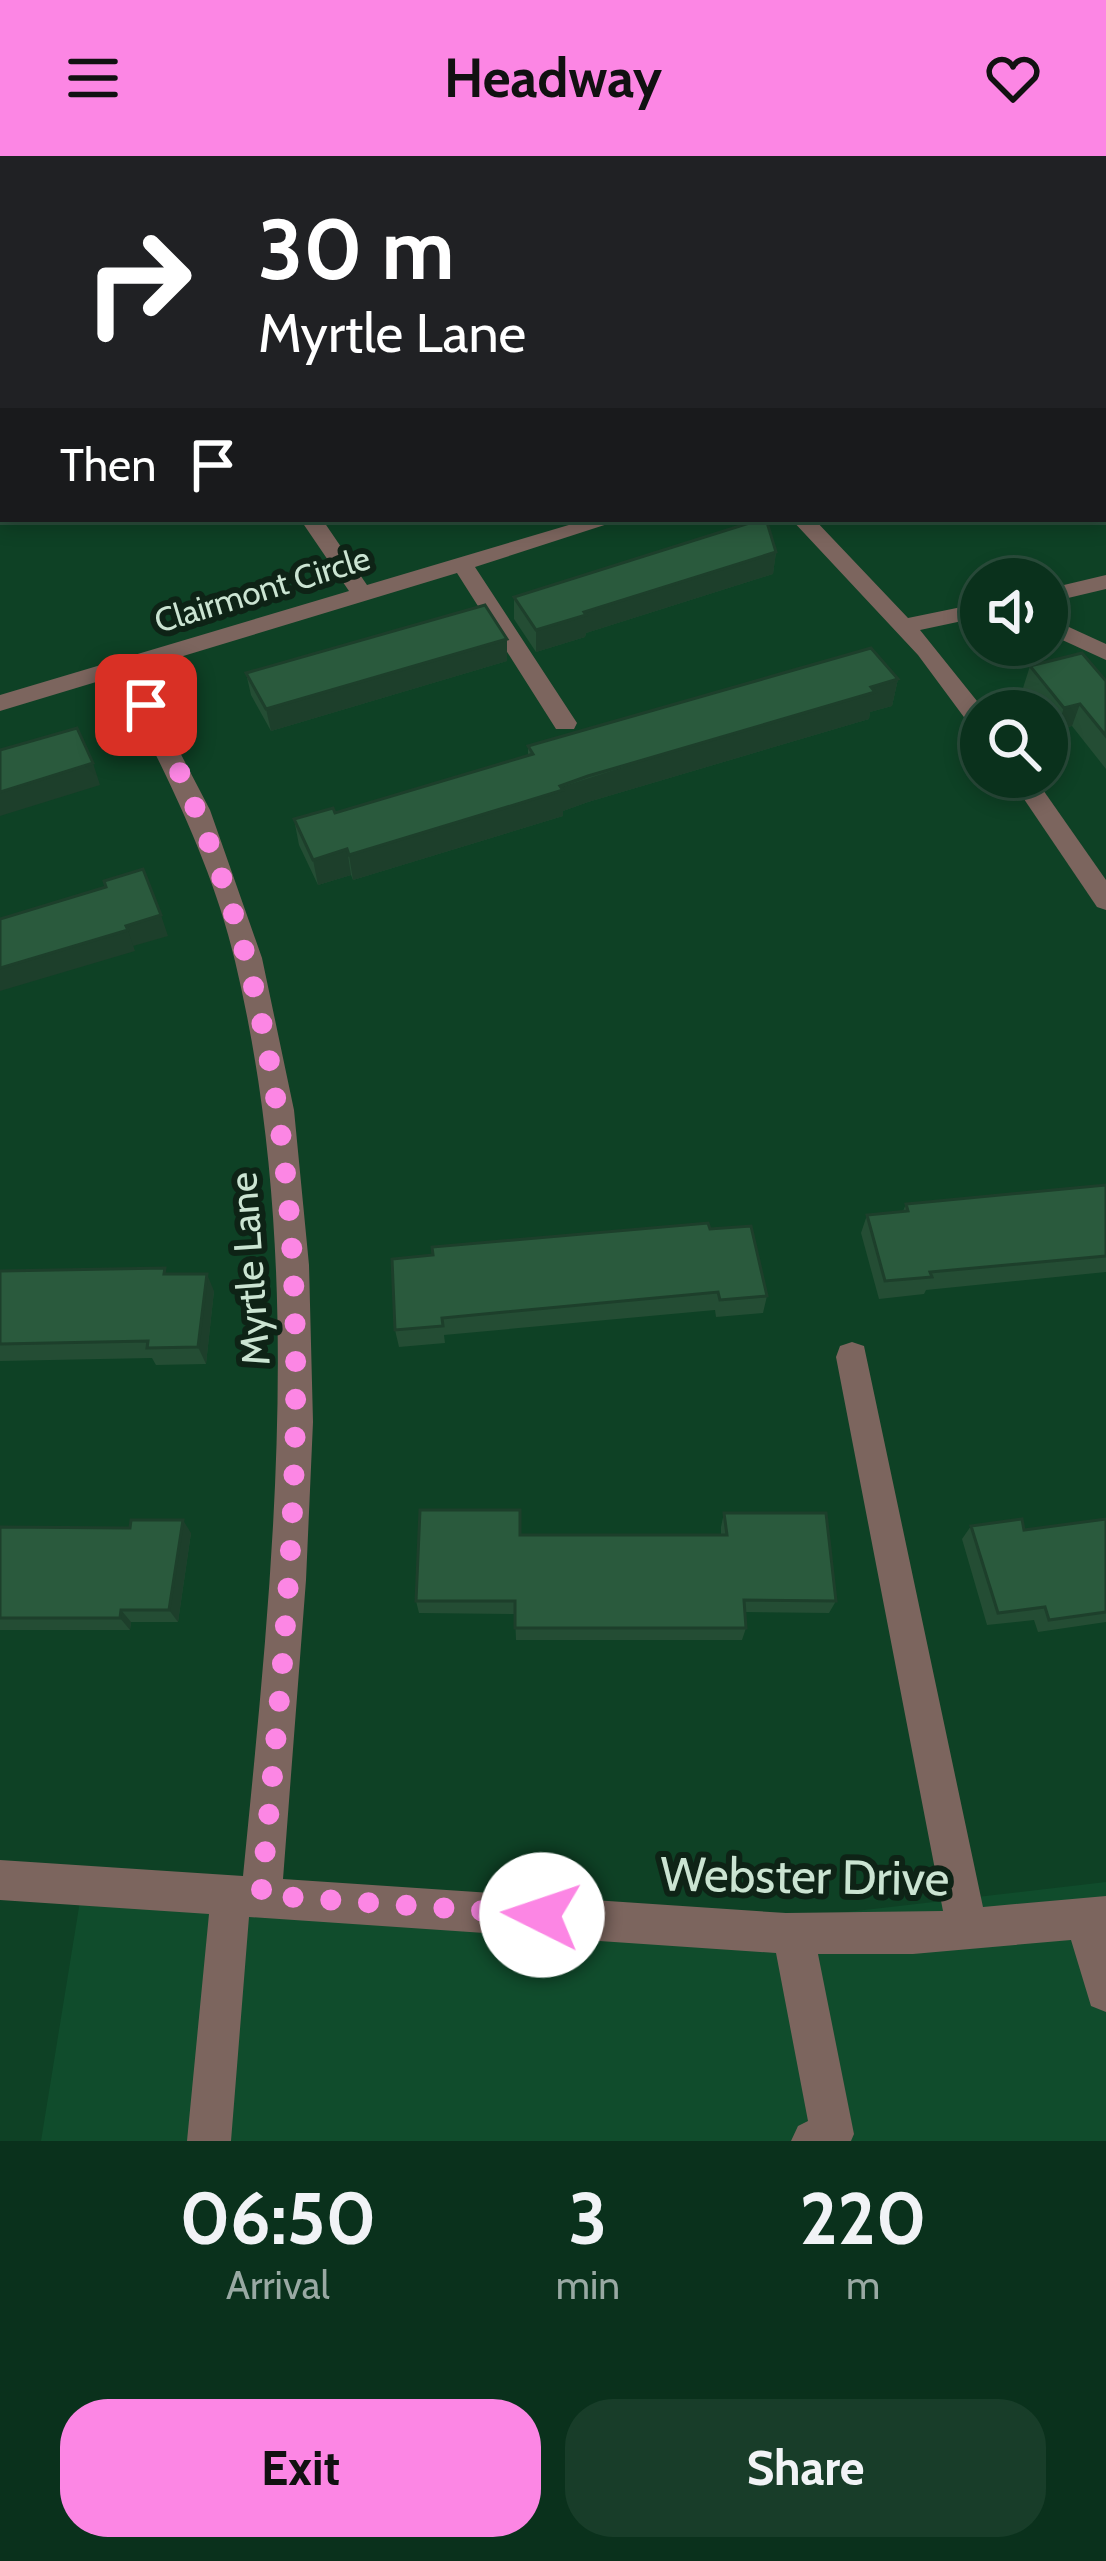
<!DOCTYPE html>
<style>
body{margin:0;font-family:Cabin,sans-serif;background:#183d29;color:#f1f3f6;height:100vh;display:flex;flex-direction:column;font-size:45px;white-space:nowrap}
*{box-sizing:border-box;margin:0}
p{font-size:39px;color:#99a9a3}
.icon{flex:none;width:66px;height:66px;fill:none;stroke:currentColor;stroke-width:2;stroke-linecap:round;stroke-linejoin:round}
.map{position:relative;height:1985px;overflow:hidden}
.side{display:flex;flex-direction:column;background:#0a311c;flex:1}
.side>*{flex:none}
.top-card{position:absolute;left:0px;top:0px;width:1107px;height:366px;box-shadow:0 6px 18px #0003,0 0 0 3px #2a4c3b;background:#202124;color:#fff;overflow:hidden}
.tools{position:absolute;left:960px;top:402px;display:grid;gap:24px}
.tools a{display:grid;place-items:center;width:108px;height:108px;border-radius:50%;background:#0a311c;box-shadow:0 6px 18px #0003,0 0 0 3px #2a4c3b;font-size:60px}
.pin{position:absolute;display:grid;place-items:center;width:102px;height:102px;color:#fff;margin:-51px;border-radius:24px;box-shadow:0 6px 18px #0006}
.me{position:absolute;width:132px;margin:-66px;rotate:274deg;stroke-linejoin:round;filter:drop-shadow(0 0 9px #0008)}
.turn{display:flex;align-items:center;gap:42px;height:252px;padding:0 60px;font-size:54px}
.turn .icon{width:156px;height:156px;stroke-width:2.5}
.turn b{display:block;font-size:84px;line-height:102px}
.then{display:flex;align-items:center;height:114px;padding:0 60px;background:#0003;gap:24px;font-size:45px}
.eta{display:flex;justify-content:space-evenly;align-items:center;height:204px;text-align:center}
.eta b{font-size:72px;font-weight:700;line-height:84px}
.cta{display:flex;gap:24px;margin-top:auto;padding:24px 60px}
.cta a{flex:1;height:138px;border-radius:48px;background:#fc86e4;color:#111;font-size:48px;font-weight:700;line-height:138px;text-align:center}
.cta a+a{background:#183d29;color:#f1f3f6}
header{display:flex;justify-content:space-between;align-items:center;height:156px;padding:0 60px;background:#fc86e4;color:#111;font-size:54px;font-weight:700}
.map>svg:first-child{display:block}
.built{fill:#104c2c}
.lines{fill:none;stroke-linecap:round;stroke-linejoin:round}
.stream{fill:#3d5b5b;fill-rule:evenodd}
.minor{fill:#7c655e;fill-rule:evenodd}
.major{fill:#c19185;fill-rule:evenodd}
.wall{fill:#244d34}
.shaded-wall{fill:#1d3f2b}
.building{fill:#2a5a3d;stroke:#1d3f2b;stroke-width:3}
.route{stroke:#fc86e4;stroke-width:21;stroke-dasharray:0 37.8}
.labels{text-anchor:middle;stroke-width:12;stroke-linejoin:round;paint-order:stroke}
.far-street-label{font-size:33px;fill:#cbe4d2;stroke:#0e2316}
.street-label{font-size:39px;fill:#cbe4d2;stroke:#0e2316}
.near-street-label{font-size:48px;fill:#cbe4d2;stroke:#0e2316}
</style>
<header><svg class="icon" aria-label="menu" viewBox="0 0 24 24"><path d="M4 6h16M4 12h16M4 18h16"/></svg>Headway<svg class="icon" aria-label="heart" viewBox="0 0 24 24"><path d="M12 20l-8-8c-3-5 5-10 8-4 3-6 11-1 8 4z"/></svg></header>
<div class="map">
<svg width="1106" height="1985" viewBox="0 0 1106 1985">
<rect width="100%" height="100%" fill="#0e4125"/>
<polygon class="built" points="1106,1726 1106,1985 41,1985 81,1739 795,1762"/>
<g class="lines">
<g class="stream">
<rect x="1104" y="54" width="2" height="6"/>
<polygon points="3,218 3,225 0,226 0,219"/>
</g>
<g class="minor">
<rect x="0" y="30" width="3" height="10"/>
<rect x="1104" y="35" width="2" height="10"/>
<polygon points="1106,222 1106,234 1104,235 1104,223"/>
<path d="M 300,363 L 322,363 L 367,429 L 589,363 L 623,363 L 475,411 L 577,567 L 574,573 L 556,573 L 457,417 L 137,514 L 210,654 L 262,802 L 294,954 L 309,1109 L 313,1266 L 306,1424 L 283,1723 L 786,1757 L 943,1755 L 836,1201 L 840,1190 L 852,1186 L 864,1190 L 983,1751 L 1106,1740 L 1106,1856 L 1091,1850 L 1071,1784 L 913,1798 L 818,1798 L 854,1978 L 851,1985 L 791,1985 L 798,1970 L 808,1965 L 776,1797 L 249,1761 L 231,1985 L 187,1985 L 209,1758 L 0,1744 L 0,1704 L 243,1720 C 273,1416 307,1106 235,805 C 211,704 163,612 116,520 L 0,555 L 0,539 L 349,435 Z"/>
<polygon points="791,363 814,363 908,462 981,447 981,461 920,474 985,555 981,555 981,574 972,572 918,499"/>
<polygon points="1106,419 1106,433 1047,447 1047,433"/>
<polygon points="1047,461 1106,488 1106,504 1047,477"/>
<polygon points="1009,621 1034,621 1106,724 1106,754 1097,751"/>
</g>
<g class="major">
<polygon points="989,0 1006,0 1008,3 991,3"/>
<rect x="1104" y="88" width="2" height="12"/>
</g>
</g>
<g class="wall">
<polygon points="776,396 773,418 586,477 585,481 536,496 514,463 514,441"/>
<polygon points="507,505 271,575 251,539 246,517"/>
<polygon points="1030,510 1106,525 1106,613 1072,570 1056,574 1047,562 1047,555 1042,555 1023,532"/>
<polygon points="898,523 892,550 870,556 869,563 588,646 563,655 563,660 353,724 351,719 318,729 299,689 294,663 335,657 528,599 528,590"/>
<polygon points="1106,1029 1106,1116 926,1134 924,1138 879,1143 861,1077 867,1059 903,1055 906,1048"/>
<polygon points="710,1073 767,1140 763,1157 716,1161 715,1154 444,1179 445,1187 399,1191 395,1174 433,1099"/>
<polygon points="0,1115 168,1118 214,1135 206,1208 156,1209 152,1202 0,1205"/>
<polygon points="724,1357 836,1445 829,1457 745,1456 746,1472 742,1484 516,1484 515,1458 419,1457 416,1445 521,1379 721,1379 721,1371"/>
<polygon points="1106,1363 1106,1466 1038,1476 1034,1464 987,1469 962,1383 971,1370 1024,1374"/>
<polygon points="0,1371 191,1377 178,1466 131,1466 130,1474 0,1474"/>
</g>
<g class="shaded-wall">
<polygon points="776,396 773,418 586,477 585,481 536,496 536,474 584,456"/>
<polygon points="507,483 507,505 271,575 266,553"/>
<polygon points="898,523 892,550 870,556 869,563 588,646 563,655 563,660 353,724 349,699"/>
<polygon points="1080,548 1072,570 1056,574 1064,552"/>
<polygon points="93,607 100,629 0,660 0,636"/>
<polygon points="347,693 351,719 318,729 313,704"/>
<polygon points="161,759 168,780 133,790 126,770"/>
<polygon points="128,774 135,795 0,835 0,812"/>
<polygon points="207,1118 214,1135 206,1208 198,1191"/>
<polygon points="183,1364 191,1377 178,1466 169,1454"/>
<polygon points="121,1454 131,1466 130,1474 120,1462"/>
</g>
<g class="building">
<polygon points="762,363 766,363 776,396 584,456 586,459 536,474 514,441"/>
<polygon points="485,449 507,483 266,553 246,517"/>
<polygon points="871,492 898,523 871,531 875,536 588,620 560,630 563,634 349,699 347,693 313,704 294,663 333,652 335,657 533,598 528,590"/>
<polygon points="1082,497 1106,525 1106,580 1080,548 1064,552 1030,510"/>
<polygon points="77,572 93,607 0,636 0,594"/>
<polygon points="143,713 161,759 126,770 128,774 0,812 0,763 106,731 104,725"/>
<polygon points="1106,1029 1106,1100 930,1116 932,1121 885,1125 867,1059 908,1055 906,1048"/>
<polygon points="708,1067 710,1073 751,1070 767,1140 720,1144 718,1136 442,1162 443,1170 395,1174 392,1103 433,1099 432,1091"/>
<polygon points="165,1112 164,1118 207,1118 198,1191 147,1192 148,1185 0,1188 0,1115"/>
<polygon points="420,1354 520,1354 520,1379 727,1379 724,1357 826,1357 836,1445 744,1444 746,1472 515,1472 515,1445 416,1445"/>
<polygon points="1022,1363 1024,1374 1106,1363 1106,1456 1049,1464 1045,1451 998,1457 971,1370"/>
<polygon points="131,1364 183,1364 169,1454 121,1454 120,1462 0,1462 0,1371 130,1372"/>
</g>
<g class="lines">
<path class="route" d="M 146,549 C 348,922 300,1334 261,1739 L 542,1759"/>
</g>
<g class="labels">
<g class="far-street-label">
<text transform="translate(262 433) rotate(-17)" y="12">Clairmont Circle</text>
</g>
<g class="street-label">
<text transform="translate(249 1113) rotate(-94)" y="14">Myrtle Lane</text>
</g>
<g class="near-street-label">
<text transform="translate(805 1720) rotate(1)" y="17">Webster Drive</text>
</g>
</g>
</svg>
<div class="tools">
<a><svg class="icon" aria-label="sound" viewBox="0 0 24 24"><path d="M4 9h4l5-4v14l-5-4H4zM17 9q2 3 0 6"/></svg></a>
<a><svg class="icon" aria-label="search" viewBox="0 0 24 24"><circle cx="10" cy="10" r="6"/><path d="M15 15l6 6"/></svg></a>
</div>
<div class="pin" style="left:146px;top:549px;background:#d93025"><svg class="icon" aria-label="arrive" viewBox="0 0 24 24"><path d="M6 21V4h12l-3 4 3 4H6"/></svg></div>
<svg class="me" style="left:542px;top:1759px" viewBox="-20 -20 40 40"><circle r="19" fill="#fff"/><path d="M0-13L10 11 0 6-10 11z" fill="#fc86e4"/></svg>
<div class="top-card">
<div class="turn"><svg class="icon" aria-label="right" viewBox="0 0 24 24"><path d="M7 20v-9h11M14 6l5 5-5 5"/></svg><div><b>30 m</b>Myrtle Lane</div></div>
<div class="then">Then<svg class="icon" aria-label="arrive" viewBox="0 0 24 24"><path d="M6 21V4h12l-3 4 3 4H6"/></svg></div>
</div>
</div>
<section class="side">
<div class="eta">
<div><b>06:50</b><p>Arrival</p></div>
<div><b>3</b><p>min</p></div>
<div><b>220</b><p>m</p></div>
</div>
<div class="cta"><a>Exit</a><a>Share</a></div>
</section>
